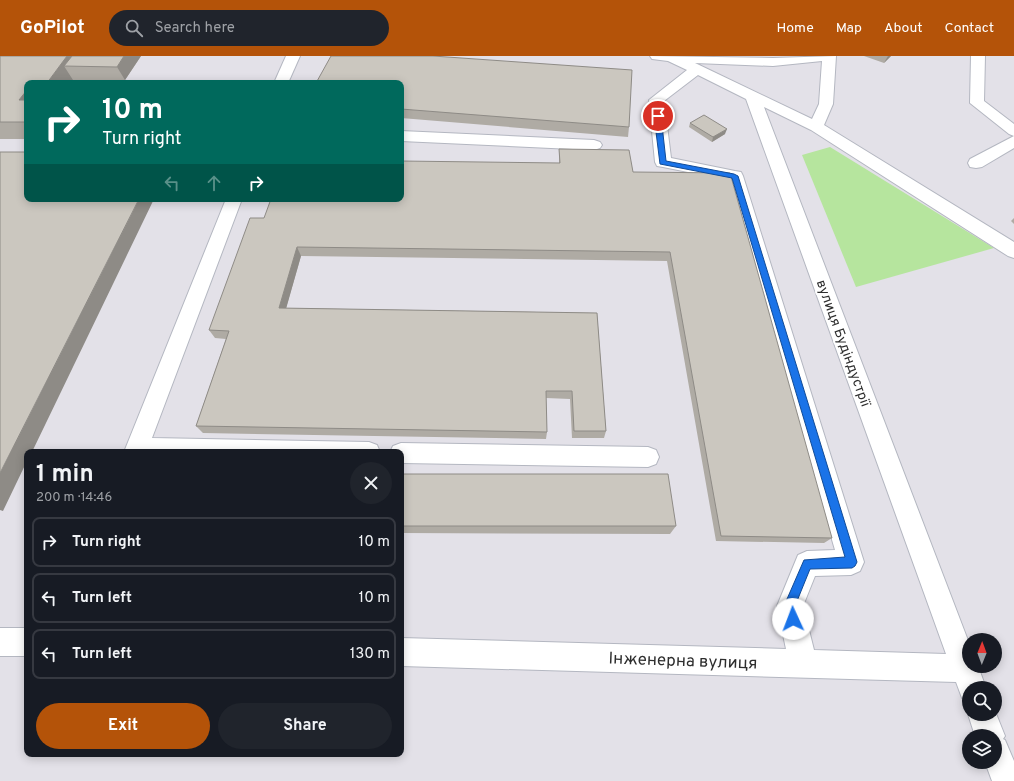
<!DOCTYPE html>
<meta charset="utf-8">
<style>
body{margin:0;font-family:Overpass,sans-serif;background:#20242c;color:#f1f3f6;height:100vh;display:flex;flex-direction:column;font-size:15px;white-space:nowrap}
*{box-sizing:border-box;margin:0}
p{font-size:13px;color:#9ea1a6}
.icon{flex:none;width:22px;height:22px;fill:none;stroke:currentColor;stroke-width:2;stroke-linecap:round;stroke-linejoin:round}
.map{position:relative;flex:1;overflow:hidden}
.details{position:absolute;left:24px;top:393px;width:380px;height:308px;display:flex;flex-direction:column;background:#171b24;border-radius:8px;box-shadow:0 2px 10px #0003}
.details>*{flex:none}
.top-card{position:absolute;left:24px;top:24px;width:380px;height:122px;border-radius:8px;box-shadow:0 2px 10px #0003;background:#00695c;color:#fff;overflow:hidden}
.needle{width:26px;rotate:1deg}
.fabs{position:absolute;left:962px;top:577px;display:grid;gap:8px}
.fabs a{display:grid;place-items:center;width:40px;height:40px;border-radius:50%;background:#171b24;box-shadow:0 2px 10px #0003;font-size:20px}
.pin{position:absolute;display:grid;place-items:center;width:34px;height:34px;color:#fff;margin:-17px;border:2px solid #fff;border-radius:50%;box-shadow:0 1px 4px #0007}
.me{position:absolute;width:44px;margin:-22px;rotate:358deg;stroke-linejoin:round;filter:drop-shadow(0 0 3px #0008)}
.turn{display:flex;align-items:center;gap:14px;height:84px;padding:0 12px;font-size:18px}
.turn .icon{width:52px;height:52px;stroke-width:2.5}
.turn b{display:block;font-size:28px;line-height:34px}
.lanes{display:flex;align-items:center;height:38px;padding:0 12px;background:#0003;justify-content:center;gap:20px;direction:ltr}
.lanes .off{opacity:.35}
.round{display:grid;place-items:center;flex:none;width:42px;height:42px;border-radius:21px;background:#20242c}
.summary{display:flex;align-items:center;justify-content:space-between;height:68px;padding:0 12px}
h1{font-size:24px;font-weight:700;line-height:30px}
.button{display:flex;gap:8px;margin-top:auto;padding:8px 12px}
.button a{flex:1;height:46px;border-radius:24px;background:#b45309;color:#fff;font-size:16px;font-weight:700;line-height:46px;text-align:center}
.button a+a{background:#20242c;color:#f1f3f6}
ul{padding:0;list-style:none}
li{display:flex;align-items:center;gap:12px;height:50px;margin:0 8px 6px;padding:0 4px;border:2px solid #363941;border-radius:8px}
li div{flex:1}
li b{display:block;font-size:15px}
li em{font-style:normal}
header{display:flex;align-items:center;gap:24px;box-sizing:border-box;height:56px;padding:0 20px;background:#b45309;color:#fff}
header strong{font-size:19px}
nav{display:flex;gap:22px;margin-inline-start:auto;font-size:14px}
.search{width:280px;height:36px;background:#20242c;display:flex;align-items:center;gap:10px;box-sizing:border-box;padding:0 14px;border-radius:22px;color:#9ea1a6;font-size:15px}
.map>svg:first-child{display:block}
.industrial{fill:#e3e1e8;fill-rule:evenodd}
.green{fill:#b6e59e}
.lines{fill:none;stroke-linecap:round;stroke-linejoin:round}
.minor-casing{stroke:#b4b7c1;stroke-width:2}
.minor{fill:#fff;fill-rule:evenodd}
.wall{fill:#afaba4}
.shaded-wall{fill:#8e8b86}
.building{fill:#cbc7bf;stroke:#8e8b86}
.route{fill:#1a73e8;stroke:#114b97}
.labels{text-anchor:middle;stroke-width:4;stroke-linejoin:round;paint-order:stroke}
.street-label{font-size:14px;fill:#2e2e2e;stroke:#fff}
.near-street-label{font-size:17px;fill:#2e2e2e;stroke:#fff}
</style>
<header>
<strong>GoPilot</strong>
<div class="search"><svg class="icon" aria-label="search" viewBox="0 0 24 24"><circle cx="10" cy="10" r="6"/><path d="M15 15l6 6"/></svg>Search here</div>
<nav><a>Home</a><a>Map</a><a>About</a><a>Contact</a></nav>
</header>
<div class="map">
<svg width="1014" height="725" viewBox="0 0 1014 725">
<rect width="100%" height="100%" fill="#efe9e1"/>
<path class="industrial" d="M 0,0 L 1014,0 L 1014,725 L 0,725 ZM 27,27 L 401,27 L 401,143 L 27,143 ZM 27,396 L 401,396 L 401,698 L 27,698 ZM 969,584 L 995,584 L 995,610 L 969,610 ZM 969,632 L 995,632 L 995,658 L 969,658 ZM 969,680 L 995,680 L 995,706 L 969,706 Z"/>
<polygon class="green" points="830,91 994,192 856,231 802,99"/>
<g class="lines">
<g class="minor-casing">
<g id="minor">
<polygon points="286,0 300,0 288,27 274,27"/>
<path d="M 650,0 L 773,2 L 836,0 L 833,48 L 824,69 L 1014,186 L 1014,202 L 1008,200 L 811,74 L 764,51 L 969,587 L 969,610 L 978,610 L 986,632 L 969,632 L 969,645 L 962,642 L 956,626 L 401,610 L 401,582 L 786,593 L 777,550 L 798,499 L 807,495 L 835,494 L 728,124 L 663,111 L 657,110 L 655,106 L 649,44 L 687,14 L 668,5 L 652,3 ZM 822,5 L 819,48 L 812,63 L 695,7 L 773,10 ZM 698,19 L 746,43 L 946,598 L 814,594 L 803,550 L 815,520 L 851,519 L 860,515 L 864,506 L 743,120 L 741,116 L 735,115 L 671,102 L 664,45 Z"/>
<polygon points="971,0 985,0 984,45 1014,68 1014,80 1009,78 970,47"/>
<polygon points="401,75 594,84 600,86 602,89 600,92 594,94 401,85"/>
<polygon points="1014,80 1014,92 982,111 976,112 970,111 968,107 970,103"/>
<polygon points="226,143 242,143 152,382 369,386 377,389 380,396 124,396"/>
<polygon points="401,387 648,391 656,394 659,401 656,408 648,411 401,407 401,396 390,396 393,390"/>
<rect x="0" y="572" width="27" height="28"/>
<polygon points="969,655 969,658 995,658 995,655 1005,680 1003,683 1005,684 1014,705 1014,725 992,725 985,706 995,706 995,680 975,680 968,658"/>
</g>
</g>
<use href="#minor" class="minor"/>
</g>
<g class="wall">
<polygon points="0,0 141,0 125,24 73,24 71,27 27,27 27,83 0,83"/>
<polygon points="864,0 891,0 884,7"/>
<polygon points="401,27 629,71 628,81 401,62"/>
<polygon points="690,67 725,78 712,86 689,71"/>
<polygon points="559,93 633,116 832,482 824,487 716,485 667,205 301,200 286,252 597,257 606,375 604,382 572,382 570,343 546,342 547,376 546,383 203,377 196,370 226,283 215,282 209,274 264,162 559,107"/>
<polygon points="1014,162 1014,168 1011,165"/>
<polygon points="401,418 676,470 670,478 401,477"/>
</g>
<g class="shaded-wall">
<polygon points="67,0 91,0 64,10 73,24 71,27 47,27"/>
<polygon points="124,0 141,0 125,24 117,11"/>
<polygon points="888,0 891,0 884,7"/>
<polygon points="27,34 27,54 19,44"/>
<polygon points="727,73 725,78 712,86 713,81"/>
<polygon points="139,143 154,143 32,396 27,396 27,405 3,455 0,454 0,417"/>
<polygon points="297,191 301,200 284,260 279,252"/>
</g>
<g class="building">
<polygon points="0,0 67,0 47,27 27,27 27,34 19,44 27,44 27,66 0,66"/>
<polygon points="72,0 124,0 117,11 64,10"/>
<polygon points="331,0 433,0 632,14 629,71 401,53 401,27 316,27"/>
<polygon points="704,59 727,73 713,81 690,67"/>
<polygon points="559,93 629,94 633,116 730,117 832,482 721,480 670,196 297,191 279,252 597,257 606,375 574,375 572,335 546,335 547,376 196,370 229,275 209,274 250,162 264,162 271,143 401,143 401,105 560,107"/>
<polygon points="0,96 27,96 27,143 139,143 0,417"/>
<polygon points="401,418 668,418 676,470 401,470"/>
</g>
<polygon class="route" points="658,58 661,60 666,105 734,118 738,120 857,506 855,510 852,512 810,513 795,550 798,563 797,567 793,569 789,567 784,550 804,504 845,501 732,122 660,108 654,60"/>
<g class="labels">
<g class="street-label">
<text transform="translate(844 287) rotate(70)" y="5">вулиця Будіндустрії</text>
</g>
<g class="near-street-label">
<text transform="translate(683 604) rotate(2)" y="6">Інженерна вулиця</text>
</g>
</g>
</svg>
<div class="fabs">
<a><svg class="needle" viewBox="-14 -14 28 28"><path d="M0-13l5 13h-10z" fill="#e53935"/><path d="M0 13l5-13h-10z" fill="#9ea1a6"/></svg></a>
<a><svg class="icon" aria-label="search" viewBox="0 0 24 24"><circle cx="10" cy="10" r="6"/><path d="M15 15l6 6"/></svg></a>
<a><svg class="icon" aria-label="layers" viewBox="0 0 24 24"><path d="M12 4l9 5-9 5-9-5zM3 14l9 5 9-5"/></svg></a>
</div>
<div class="pin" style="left:658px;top:60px;background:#d93025"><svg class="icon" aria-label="arrive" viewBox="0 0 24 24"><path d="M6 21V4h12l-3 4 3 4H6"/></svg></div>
<svg class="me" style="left:793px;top:563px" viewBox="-20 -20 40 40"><circle r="19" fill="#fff"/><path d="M0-13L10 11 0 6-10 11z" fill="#1a73e8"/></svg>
<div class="top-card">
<div class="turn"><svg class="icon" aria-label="right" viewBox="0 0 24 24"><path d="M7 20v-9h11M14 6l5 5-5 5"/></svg><div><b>10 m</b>Turn right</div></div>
<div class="lanes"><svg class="icon off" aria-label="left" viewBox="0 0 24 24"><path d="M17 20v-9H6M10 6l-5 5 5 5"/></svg><svg class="icon off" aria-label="ahead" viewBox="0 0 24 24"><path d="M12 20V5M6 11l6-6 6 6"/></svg><svg class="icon" aria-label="right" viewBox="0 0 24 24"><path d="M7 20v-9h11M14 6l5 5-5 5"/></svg></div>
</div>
<section class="details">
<div class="summary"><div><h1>1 min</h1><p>200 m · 14:46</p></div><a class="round"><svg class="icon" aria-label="close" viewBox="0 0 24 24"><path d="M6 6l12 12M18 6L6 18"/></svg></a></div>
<ul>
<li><svg class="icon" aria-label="right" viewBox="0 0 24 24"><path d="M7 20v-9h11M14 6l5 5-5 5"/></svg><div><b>Turn right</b></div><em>10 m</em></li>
<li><svg class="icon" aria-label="left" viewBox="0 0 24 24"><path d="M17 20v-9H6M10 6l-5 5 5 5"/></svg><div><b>Turn left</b></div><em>10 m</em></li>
<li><svg class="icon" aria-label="left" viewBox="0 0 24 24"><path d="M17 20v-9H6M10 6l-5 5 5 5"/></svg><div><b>Turn left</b></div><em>130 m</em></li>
</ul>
<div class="button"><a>Exit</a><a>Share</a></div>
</section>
</div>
